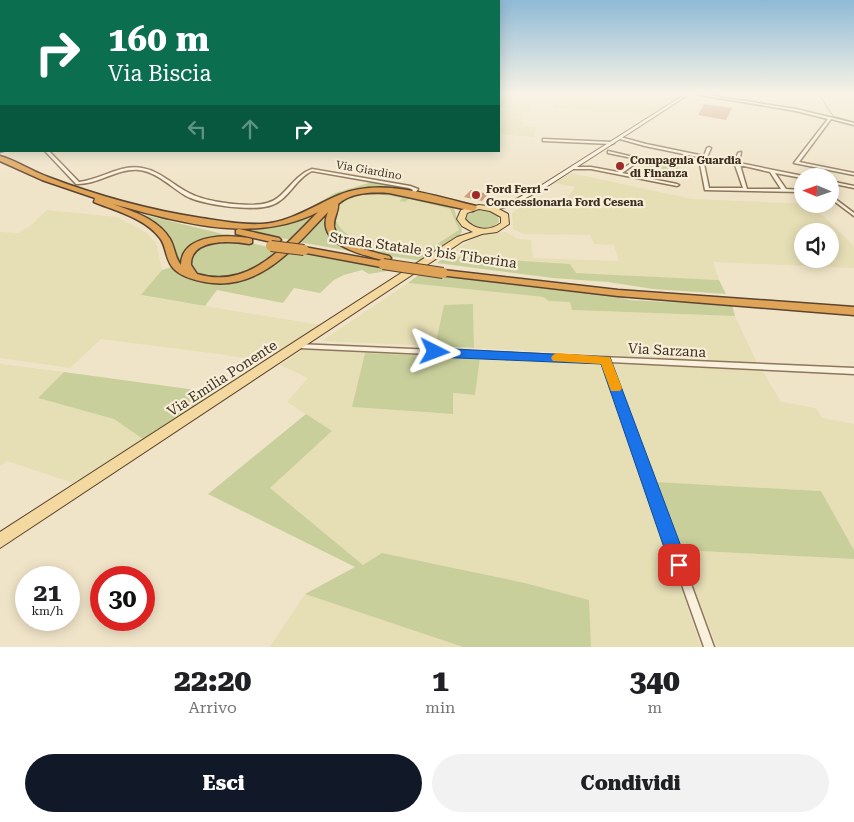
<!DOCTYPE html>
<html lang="it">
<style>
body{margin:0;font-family:"Roboto Serif",serif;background:#f2f2f2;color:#202124;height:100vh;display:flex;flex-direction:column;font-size:19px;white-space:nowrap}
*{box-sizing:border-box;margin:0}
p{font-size:16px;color:#757577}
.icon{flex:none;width:28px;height:28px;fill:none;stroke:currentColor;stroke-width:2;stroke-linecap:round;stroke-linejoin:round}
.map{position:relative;height:647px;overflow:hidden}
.details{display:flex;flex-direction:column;background:#fff;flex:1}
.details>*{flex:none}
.top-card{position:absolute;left:0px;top:0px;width:500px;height:152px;box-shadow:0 2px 12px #0003;background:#0b6e4f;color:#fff;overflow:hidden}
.needle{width:32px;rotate:272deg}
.buttons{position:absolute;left:794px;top:168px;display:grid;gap:10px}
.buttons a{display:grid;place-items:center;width:45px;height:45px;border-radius:50%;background:#fff;box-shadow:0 2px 12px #0003;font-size:25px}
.speed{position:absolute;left:15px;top:566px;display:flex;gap:10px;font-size:25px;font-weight:700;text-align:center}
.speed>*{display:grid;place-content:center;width:65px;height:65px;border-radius:50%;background:#fff;box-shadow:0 2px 12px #0003;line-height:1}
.speed small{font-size:12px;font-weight:400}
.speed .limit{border:8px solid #d22;background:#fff;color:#111}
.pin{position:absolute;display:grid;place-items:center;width:42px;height:42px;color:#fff;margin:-21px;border-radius:10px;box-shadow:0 2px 8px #0006}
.me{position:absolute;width:55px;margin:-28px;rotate:93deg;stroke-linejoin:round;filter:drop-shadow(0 0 4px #0008)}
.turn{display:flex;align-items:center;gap:18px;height:105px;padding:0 25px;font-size:22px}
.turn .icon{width:65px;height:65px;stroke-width:2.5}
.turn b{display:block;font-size:35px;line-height:42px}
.lanes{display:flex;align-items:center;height:48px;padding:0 25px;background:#0003;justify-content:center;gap:25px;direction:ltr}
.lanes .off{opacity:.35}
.eta{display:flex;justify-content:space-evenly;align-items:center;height:85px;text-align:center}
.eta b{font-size:30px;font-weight:800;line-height:35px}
.primary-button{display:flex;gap:10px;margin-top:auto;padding:10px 25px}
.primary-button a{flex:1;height:58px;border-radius:30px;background:#111827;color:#fff;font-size:20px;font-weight:800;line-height:58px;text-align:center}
.primary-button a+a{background:#f2f2f2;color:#202124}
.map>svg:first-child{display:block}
.farmland{fill:#e6deb5;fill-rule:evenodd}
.green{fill:#c9cf9b;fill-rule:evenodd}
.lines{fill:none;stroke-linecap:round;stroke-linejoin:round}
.stream{stroke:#6f938a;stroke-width:1}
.building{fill:#cf9f7d}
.street-casing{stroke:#8d765c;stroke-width:3}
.secondary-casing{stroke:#6f573f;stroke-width:2}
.primary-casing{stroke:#5b4430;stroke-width:2}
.highway-casing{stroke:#5b4430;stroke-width:3}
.street{fill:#faf1dc;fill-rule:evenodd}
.secondary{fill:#faf1dc;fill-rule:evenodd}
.primary{fill:#f3d9a0;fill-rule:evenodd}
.highway{fill:#e0a458;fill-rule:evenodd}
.highway-bridge-casing{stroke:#5b4430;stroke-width:12;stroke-linecap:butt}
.highway-bridge{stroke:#e0a458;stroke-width:10}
.route{fill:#1a73e8;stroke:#114b97}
.slow{fill:#f59e0b}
.poi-dot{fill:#9e2a2b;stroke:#f7eed8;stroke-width:2}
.labels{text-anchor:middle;stroke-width:4.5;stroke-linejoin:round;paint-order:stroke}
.far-poi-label{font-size:11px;font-weight:bold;fill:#3d2e20;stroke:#f7eed8;text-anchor:start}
.far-street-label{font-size:11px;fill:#3d2e20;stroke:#f7eed8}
.street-label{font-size:14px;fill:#3d2e20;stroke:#f7eed8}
</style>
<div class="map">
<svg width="854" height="647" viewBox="0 0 854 647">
<rect width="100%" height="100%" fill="#f0e4c8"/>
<g class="farmland">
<polygon points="499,93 683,93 650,114 554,108 553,104 531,103 531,112 523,111 522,126 536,127 534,137 499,134"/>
<path d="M 571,173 L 692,199 L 811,204 L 854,246 L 854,268 L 713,262 L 719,280 L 576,273 L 570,264 L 446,256 L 478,235 L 506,232 L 518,239 L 531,240 L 533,258 L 619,261 L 614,245 L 594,244 L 590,235 L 524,234 L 513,229 L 512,213 L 533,199 L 566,200 L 575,187 L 555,183 ZM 802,231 L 830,231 L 830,259 L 802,259 Z"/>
<polygon points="365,194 378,194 403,198 450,209 459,230 423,253 367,243 344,233 339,227 335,215 336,211 342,203 349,198"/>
<polygon points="47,210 117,217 147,233 156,243 162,270 142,296 321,325 266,362 226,355 101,339 70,368 0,358 0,232 18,233 30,226"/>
<polygon points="408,283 543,297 549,301 570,302 572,310 735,316 757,363 474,348 473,305 444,305 435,346 322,341"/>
<polygon points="304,349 365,353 352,407 453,414 453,393 475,394 480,358 603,362 701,647 591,647 588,600 525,583 382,553 363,565 270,488 332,431 287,402 308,378 280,365"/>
<polygon points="0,364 64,372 38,398 114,419 143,439 73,483 7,461 0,466"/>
<polygon points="610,364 762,370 781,402 816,408 822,418 854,424 854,550 821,491 655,482"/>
<polygon points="680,550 854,559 854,647 717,647"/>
<polygon points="305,594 463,647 270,647"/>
</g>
<g class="green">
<polygon points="665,156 677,159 680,175 675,168 670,165 676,173 664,171 660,168 640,166 648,162 663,164"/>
<path d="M 372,182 L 409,189 L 407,191 C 362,183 347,188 309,212 L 306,210 L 335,193 Z"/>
<path d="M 381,192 L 453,208 C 457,213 455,215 457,220 C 458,224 462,226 462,231 C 460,241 432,255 424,261 C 393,256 357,255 333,231 C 334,225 333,217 334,211 C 338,193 367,192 381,192 ZM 365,194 L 378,194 L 402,198 L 400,201 L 405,202 L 409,199 L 450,209 L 459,230 L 423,253 C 399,249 338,246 335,215 C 334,202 355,197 365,194 Z"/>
<path d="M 332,206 C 316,232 333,242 356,252 L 298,242 Z"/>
<path d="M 322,208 L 291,240 L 231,228 C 267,229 290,224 322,208 Z"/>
<path d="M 478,210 L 489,211 L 498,215 L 499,222 C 489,232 473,229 465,219 L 465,216 Z"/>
<polygon points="141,214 231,236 217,237 193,246 181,268 173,248 139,215"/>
<path d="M 237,240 L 282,250 C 277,254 272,259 267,263 C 251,274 191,290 190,258 C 201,241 219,242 237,240 Z"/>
<path d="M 290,251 L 406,270 L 402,273 L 387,271 L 369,274 L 362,270 L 344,275 L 334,280 L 320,293 L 294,288 L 283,303 L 217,290 L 205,306 L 141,295 L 162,270 L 172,267 C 193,289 232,285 258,274 C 270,269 281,260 290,251 Z"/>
<polygon points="446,256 570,264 576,273 719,280 726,294 653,289 608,282 553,278 437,263"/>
<polygon points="421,273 613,295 629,300 732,305 735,316 572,310 570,302 549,301 543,297 408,283"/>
<polygon points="473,304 474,348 435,346 444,305"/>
<polygon points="365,353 480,358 475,395 453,393 453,414 352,407"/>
<polygon points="64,372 218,393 143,439 114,419 38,398"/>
<polygon points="306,414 332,431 270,488 363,565 382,553 525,583 589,600 591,647 463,647 305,594 355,567 208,494"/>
<polygon points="655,482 821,491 854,550 854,559 680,550"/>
</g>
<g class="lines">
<polyline class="stream" points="818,93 833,116 854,122"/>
</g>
<g class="building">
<polygon points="704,104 732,108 726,120 698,115"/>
<polygon points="471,190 488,194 482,201 464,197"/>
</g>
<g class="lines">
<g class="street-casing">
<g id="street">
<polygon points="689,93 694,93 796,109 854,123 854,125 831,119 799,162 854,173 854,175 794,163 828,119 796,111"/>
<path d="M 620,137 L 646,144 L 704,156 L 707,148 L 709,147 L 711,148 L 707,157 L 735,162 L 738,153 L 741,152 L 739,163 L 803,176 L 802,178 L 775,173 L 786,189 L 802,190 L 802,192 L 705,190 L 700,164 L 703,158 L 645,146 L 620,139 ZM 706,159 L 735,165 L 743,188 L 709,188 L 704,164 ZM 740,165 L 770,172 L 781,189 L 747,189 Z"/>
<polygon points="543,139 612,142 614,143 612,144 544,141 543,141"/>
<polygon points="0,150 1,150 1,151 3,151 0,152"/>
<path d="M 45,151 L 49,151 L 79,182 C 100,180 120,164 142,168 C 160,171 173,185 189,193 C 205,202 249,208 267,203 C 285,199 292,176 312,169 L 410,186 L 418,189 L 413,196 L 411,196 L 409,195 L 413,190 L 409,188 L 312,171 C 296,178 289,199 272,205 C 253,212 203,205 186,196 C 171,187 157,172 139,170 C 117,168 98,185 76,184 Z"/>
<polygon points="608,151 642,159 622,173 677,184 679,185 677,186 591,169 574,169 572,168 574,167 591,167 618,172 637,159 608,153"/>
<polygon points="830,181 854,186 854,188 830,183"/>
<polygon points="830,195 854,213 854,216 830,198"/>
<polygon points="297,344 854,368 854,374 610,362 714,647 704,647 603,362 299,348 296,346"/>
</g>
</g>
<g class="secondary-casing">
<g id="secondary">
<polygon points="687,93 691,93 546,187 513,205 492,211 489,209 509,203 542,185"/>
<rect x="0" y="97" width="1" height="2"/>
</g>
</g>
<g class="primary-casing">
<path id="primary" d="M 479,205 L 495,207 L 508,214 L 509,224 L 497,232 L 482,234 L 463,241 L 0,548 L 0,532 L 457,237 L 473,232 L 462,226 L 457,219 L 461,210 ZM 479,209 L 490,211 L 501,217 L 501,223 C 489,232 474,230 465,219 L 467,213 Z"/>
</g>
<g class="highway-casing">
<g id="highway">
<path d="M 0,156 C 17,161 32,171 48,177 C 98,196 149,210 201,218 C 221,221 241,225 262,224 C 291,222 313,206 339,195 C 382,177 433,196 476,206 L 477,208 L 473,211 L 389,193 C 372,192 352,192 338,204 C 339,211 333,218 334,227 C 338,245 374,252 389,256 L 391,258 L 389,260 L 386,261 C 364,255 314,245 328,212 C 294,247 260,292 205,282 C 194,280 182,277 174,269 C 165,260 167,247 160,238 C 145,218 116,211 94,202 L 95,198 L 42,180 L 0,161 ZM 113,204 C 179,222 254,245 318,212 C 285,245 250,290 197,274 L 191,265 C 190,238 232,241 249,244 L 252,243 L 252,239 C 231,234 181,233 181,265 C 175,258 175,248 170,239 C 158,219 134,212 113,204 Z"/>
<polygon points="239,229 279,238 281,240 276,243 236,234 236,230"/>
<polygon points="304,247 381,261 386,264 381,267 301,252 299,250"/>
<polygon points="443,270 618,290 854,307 854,315 618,296 439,275 438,273"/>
</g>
</g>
<use href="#street" class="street"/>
<use href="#secondary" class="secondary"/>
<use href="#primary" class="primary"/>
<use href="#highway" class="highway"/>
<g class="highway-bridge-casing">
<g id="highway-bridge">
<polyline points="271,246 304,250"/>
<polyline points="383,264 443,273"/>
</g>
</g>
<use href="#highway-bridge" class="highway-bridge"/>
</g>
<linearGradient id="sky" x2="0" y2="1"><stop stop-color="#8fbad6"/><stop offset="0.51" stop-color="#f8f3e6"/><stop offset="1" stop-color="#f8f3e6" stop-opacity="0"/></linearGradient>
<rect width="854" height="183" fill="url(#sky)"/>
<polygon class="route" points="435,348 610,357 688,565 685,572 679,574 673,572 670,565 601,364 435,357 429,352"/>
<polygon class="slow" points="557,353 610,357 622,388 620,391 611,391 601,364 553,361 551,358 553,355"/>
<g class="poi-dot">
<circle cx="620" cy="166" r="5"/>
<circle cx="476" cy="195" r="5"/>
</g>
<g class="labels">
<g class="far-poi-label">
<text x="630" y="164">Compagnia Guardia<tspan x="630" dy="13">di Finanza</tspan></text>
<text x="486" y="193">Ford Ferri -<tspan x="486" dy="13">Concessionaria Ford Cesena</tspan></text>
</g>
<g class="far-street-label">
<text transform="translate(369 170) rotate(10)" y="4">Via Giardino</text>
</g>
<g class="street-label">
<text transform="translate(423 250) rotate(8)" y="5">Strada Statale 3 bis Tiberina</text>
<text transform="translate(667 350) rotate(3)" y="5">Via Sarzana</text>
<text transform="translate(222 378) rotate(-33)" y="5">Via Emilia Ponente</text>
</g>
</g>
</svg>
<div class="buttons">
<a><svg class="needle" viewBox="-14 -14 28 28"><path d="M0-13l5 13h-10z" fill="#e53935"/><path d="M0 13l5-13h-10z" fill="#757577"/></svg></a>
<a><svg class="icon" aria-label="sound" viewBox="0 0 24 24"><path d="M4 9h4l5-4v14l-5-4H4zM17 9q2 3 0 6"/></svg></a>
</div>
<div class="speed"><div>21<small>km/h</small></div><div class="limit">30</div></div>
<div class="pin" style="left:679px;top:565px;background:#d93025"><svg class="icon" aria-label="arrive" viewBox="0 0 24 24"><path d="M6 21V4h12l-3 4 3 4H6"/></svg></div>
<svg class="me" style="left:435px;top:352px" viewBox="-20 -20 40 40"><path d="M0-17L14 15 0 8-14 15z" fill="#1a73e8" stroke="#fff" stroke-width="4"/></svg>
<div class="top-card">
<div class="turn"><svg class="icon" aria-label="right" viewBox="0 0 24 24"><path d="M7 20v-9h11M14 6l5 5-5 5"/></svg><div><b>160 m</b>Via Biscia</div></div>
<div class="lanes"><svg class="icon off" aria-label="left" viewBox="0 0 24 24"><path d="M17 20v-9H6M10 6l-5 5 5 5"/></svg><svg class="icon off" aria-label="ahead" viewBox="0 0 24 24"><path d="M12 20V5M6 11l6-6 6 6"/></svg><svg class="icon" aria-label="right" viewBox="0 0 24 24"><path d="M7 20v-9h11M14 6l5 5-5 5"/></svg></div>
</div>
</div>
<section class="details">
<div class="eta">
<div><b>22:20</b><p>Arrivo</p></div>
<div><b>1</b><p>min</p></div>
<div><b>340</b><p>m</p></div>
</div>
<div class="primary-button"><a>Esci</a><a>Condividi</a></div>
</section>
